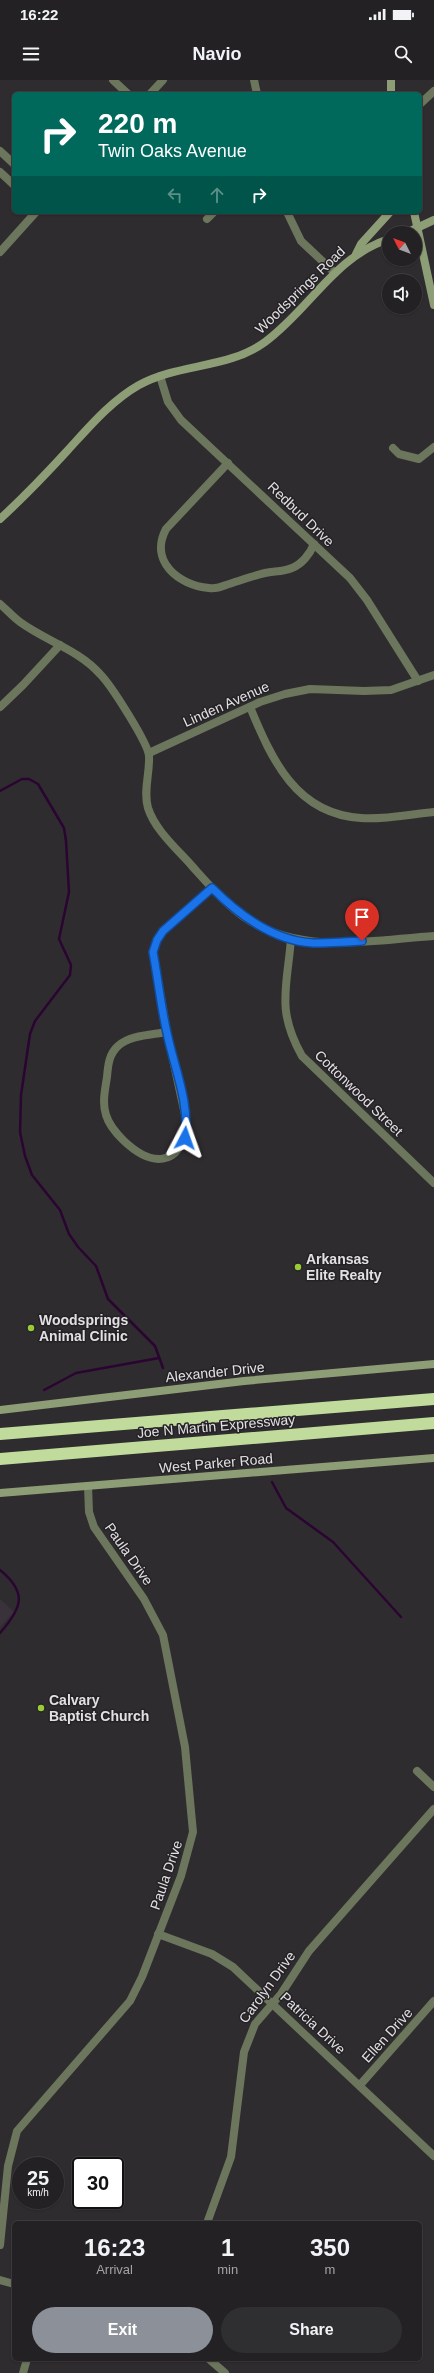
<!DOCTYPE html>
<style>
body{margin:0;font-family:Helvetica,sans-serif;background:#2f2e30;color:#f1f3f6;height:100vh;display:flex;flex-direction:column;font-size:15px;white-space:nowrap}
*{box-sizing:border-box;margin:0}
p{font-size:13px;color:#a3a3a6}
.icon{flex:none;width:22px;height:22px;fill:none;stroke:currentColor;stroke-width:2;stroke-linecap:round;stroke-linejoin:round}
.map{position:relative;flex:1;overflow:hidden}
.drawer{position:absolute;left:12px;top:2141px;width:410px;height:140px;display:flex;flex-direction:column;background:#232123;border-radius:6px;box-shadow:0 1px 3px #0004,0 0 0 1px #403e41}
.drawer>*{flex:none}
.guide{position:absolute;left:12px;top:12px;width:410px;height:122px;border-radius:6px;box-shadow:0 1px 3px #0004,0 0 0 1px #403e41;background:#00695c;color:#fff;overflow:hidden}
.needle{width:26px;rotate:312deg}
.tools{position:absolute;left:382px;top:146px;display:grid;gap:8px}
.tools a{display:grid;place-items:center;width:40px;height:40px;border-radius:50%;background:#232123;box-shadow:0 1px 3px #0004,0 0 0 1px #403e41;font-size:20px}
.speed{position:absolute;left:12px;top:2077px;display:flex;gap:8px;font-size:20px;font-weight:700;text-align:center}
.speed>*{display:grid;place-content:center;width:52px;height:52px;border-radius:50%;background:#232123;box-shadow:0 1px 3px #0004,0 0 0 1px #403e41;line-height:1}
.speed small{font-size:10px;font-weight:400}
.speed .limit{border:2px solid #111;border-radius:6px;background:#fff;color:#111}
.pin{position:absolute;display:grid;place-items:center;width:34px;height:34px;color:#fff;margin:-41px -17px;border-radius:50% 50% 50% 0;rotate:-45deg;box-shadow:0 0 4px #0007}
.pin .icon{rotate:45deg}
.me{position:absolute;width:44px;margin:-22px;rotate:4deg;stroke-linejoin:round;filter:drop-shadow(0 0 3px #0008)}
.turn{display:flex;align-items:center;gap:14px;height:84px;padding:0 20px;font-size:18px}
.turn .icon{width:52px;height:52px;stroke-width:2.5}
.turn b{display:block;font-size:28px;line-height:34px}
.lanes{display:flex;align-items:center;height:38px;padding:0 20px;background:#0003;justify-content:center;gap:20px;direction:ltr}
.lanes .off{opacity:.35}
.eta{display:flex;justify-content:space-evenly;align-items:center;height:68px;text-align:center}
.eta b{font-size:24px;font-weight:600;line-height:28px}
.primary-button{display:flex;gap:8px;margin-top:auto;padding:8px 20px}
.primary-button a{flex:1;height:46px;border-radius:24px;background:#8c9099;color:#fff;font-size:16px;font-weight:600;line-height:46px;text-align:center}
.primary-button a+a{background:#2f2e30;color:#f1f3f6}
.status{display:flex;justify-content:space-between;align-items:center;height:28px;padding:0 20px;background:#232123;direction:ltr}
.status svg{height:11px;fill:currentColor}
header{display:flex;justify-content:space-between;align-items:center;height:52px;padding:0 20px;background:#232123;font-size:18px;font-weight:600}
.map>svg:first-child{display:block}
.built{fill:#39323a}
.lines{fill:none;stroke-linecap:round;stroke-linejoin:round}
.stream{stroke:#2b0532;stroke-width:2.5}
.street{stroke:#6b765c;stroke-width:8}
.secondary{stroke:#8d9e76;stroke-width:8}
.highway{stroke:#c0db9b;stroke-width:12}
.route-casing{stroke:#114b97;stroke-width:10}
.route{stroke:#1a73e8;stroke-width:7}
.poi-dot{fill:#99cb36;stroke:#252225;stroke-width:1.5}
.labels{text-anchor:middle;stroke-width:3;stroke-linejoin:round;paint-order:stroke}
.street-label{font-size:14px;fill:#e2e0e2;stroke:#252225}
.poi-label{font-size:14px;font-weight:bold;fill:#e2e0e2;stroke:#252225;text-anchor:start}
</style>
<div class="status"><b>16:22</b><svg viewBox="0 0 49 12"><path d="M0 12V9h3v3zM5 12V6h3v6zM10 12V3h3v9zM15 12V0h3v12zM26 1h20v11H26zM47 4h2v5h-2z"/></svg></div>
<header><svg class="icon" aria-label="menu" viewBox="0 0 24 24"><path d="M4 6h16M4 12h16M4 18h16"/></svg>Navio<svg class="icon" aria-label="search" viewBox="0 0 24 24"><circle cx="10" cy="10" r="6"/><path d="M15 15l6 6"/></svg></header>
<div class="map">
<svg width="434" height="2293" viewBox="0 0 434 2293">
<rect width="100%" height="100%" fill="#2f2c2f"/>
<polygon class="built" points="0,1519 14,1532 0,1547"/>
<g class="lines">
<g class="stream">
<polyline points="0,711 22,699 29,699 38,704 64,748 66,761 69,812 59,859 71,885 70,895 35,941 30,954 21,1015 20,1052 25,1076 32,1095 60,1130 69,1154 78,1167 96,1186 108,1219 155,1266 163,1288"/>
<polyline points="44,1310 76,1293 159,1278"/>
<polyline points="272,1402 286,1428 333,1462 401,1537"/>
<path d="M 0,1490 C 28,1513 22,1528 0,1553"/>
</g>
<g class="street">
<polyline points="113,0 128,14"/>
<polyline points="254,0 257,14"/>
<polyline points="150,14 163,0"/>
<polyline points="420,24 434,11"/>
<polyline points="0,71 14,84"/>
<polyline points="0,92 14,105"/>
<polyline points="287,132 301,161 335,193"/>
<polyline points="207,139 214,132"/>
<polyline points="0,172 36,132"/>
<polyline points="160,296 168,322 181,340 350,498 367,520 418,601"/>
<polyline points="393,368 399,374 419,379 434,367"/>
<path d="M 228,383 L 166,449 C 149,481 178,505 209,508 C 215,509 221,507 226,505 C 239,501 252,496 265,493 C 274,491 283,492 292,488 C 302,484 310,474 314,464"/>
<path d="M 0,524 C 7,530 13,537 20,542 C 46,561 79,570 100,594 C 111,605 148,663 149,676 C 150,693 143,711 148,728 C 155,750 177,769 192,786 C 210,806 228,827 250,841 C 306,875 373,860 434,856"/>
<polyline points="0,627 23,605 60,565"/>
<path d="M 250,627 C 272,680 296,734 361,738 C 384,740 411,734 434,732"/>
<polyline points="149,673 260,622 285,614 310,609 364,611 391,610 434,595"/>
<path d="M 291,859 C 287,908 276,930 302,976 L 434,1103"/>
<path d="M 167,952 C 151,955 130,955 118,966 C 109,974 108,985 107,997 C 105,1010 102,1023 106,1035 C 109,1045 116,1053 123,1060 C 151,1087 180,1088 187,1044 L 167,952 L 153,872 L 157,860 L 163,851 L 212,808"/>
<polyline points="417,1691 434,1707"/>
<polyline points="158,1854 212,1874 233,1887 434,2076"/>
<polyline points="360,2005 434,1921"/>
<polyline points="207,2143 231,2077 244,1972 255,1944 281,1914 309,1871 434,1729"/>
<polyline points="0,2165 8,2086 17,2051 130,1921 142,1897 181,1796 193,1752 185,1667 163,1555 144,1519 94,1447 89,1432 88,1406"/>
<polyline points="0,2200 14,2204"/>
<polyline points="209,2279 225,2293"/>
<polyline points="23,2293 27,2279"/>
</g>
<g class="secondary">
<polyline points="391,0 391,14"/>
<polyline points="414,132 434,225"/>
<polyline points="406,153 434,140"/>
<polyline points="356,174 361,164 390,132"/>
<path d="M 0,439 C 24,417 46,394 68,370 C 90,346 111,321 139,305 C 179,283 228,289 265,262 C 309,230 335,176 389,159"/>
<polyline points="0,1330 244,1301 434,1284"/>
<polyline points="0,1413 434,1378"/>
</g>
<g class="highway">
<polyline points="0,1354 434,1319"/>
<polyline points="0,1379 434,1343"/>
</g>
</g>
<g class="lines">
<g class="route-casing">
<path id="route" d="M 185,1058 C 190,1023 174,987 167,953 C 161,927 158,899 153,872 L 157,860 L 163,851 L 212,808 C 238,834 274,861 313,863 C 329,863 346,862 362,861"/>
</g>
<use href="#route" class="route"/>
</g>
<g class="poi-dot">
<circle cx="298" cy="1187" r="4"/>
<circle cx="31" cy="1248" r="4"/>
<circle cx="41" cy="1628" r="4"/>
</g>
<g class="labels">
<g class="street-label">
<text transform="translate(300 210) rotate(-44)" y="5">Woodsprings Road</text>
<text transform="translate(301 434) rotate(44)" y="5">Redbud Drive</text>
<text transform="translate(226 624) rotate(-24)" y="5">Linden Avenue</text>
<text transform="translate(359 1013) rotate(44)" y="5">Cottonwood Street</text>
<text transform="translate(215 1292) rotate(-6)" y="5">Alexander Drive</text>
<text transform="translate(216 1346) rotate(-5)" y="5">Joe N Martin Expressway</text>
<text transform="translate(216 1383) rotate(-5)" y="5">West Parker Road</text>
<text transform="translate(129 1474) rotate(55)" y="5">Paula Drive</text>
<text transform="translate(166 1795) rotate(-71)" y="5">Paula Drive</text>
<text transform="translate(267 1907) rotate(-54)" y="5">Carolyn Drive</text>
<text transform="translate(313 1943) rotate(43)" y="5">Patricia Drive</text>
<text transform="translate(387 1955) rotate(-48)" y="5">Ellen Drive</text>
</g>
<g class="poi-label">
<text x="306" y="1184">Arkansas<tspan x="306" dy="16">Elite Realty</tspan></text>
<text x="39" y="1245">Woodsprings<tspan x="39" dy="16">Animal Clinic</tspan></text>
<text x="49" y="1625">Calvary<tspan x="49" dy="16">Baptist Church</tspan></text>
</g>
</g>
</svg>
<div class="tools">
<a><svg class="needle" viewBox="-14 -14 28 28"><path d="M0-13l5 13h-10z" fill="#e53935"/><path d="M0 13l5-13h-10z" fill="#a3a3a6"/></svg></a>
<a><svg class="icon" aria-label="sound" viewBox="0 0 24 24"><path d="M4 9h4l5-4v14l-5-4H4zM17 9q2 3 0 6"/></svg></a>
</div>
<div class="speed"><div>25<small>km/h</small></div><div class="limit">30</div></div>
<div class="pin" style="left:362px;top:861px;background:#d93025"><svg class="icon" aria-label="arrive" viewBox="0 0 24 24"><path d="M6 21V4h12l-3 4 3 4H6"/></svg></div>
<svg class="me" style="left:185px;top:1058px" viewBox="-20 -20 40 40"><path d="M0-17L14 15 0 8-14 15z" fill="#1a73e8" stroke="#fff" stroke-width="4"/></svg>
<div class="guide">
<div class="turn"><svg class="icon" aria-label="right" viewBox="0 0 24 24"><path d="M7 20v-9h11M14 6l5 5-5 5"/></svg><div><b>220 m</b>Twin Oaks Avenue</div></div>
<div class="lanes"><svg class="icon off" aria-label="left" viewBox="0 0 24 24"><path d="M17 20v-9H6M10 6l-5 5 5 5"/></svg><svg class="icon off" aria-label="ahead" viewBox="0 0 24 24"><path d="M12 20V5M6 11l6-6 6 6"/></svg><svg class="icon" aria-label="right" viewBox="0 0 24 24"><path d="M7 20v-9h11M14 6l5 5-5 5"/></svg></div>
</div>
<section class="drawer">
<div class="eta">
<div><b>16:23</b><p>Arrival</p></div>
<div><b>1</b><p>min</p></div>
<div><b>350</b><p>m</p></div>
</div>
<div class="primary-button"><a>Exit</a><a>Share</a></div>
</section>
</div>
